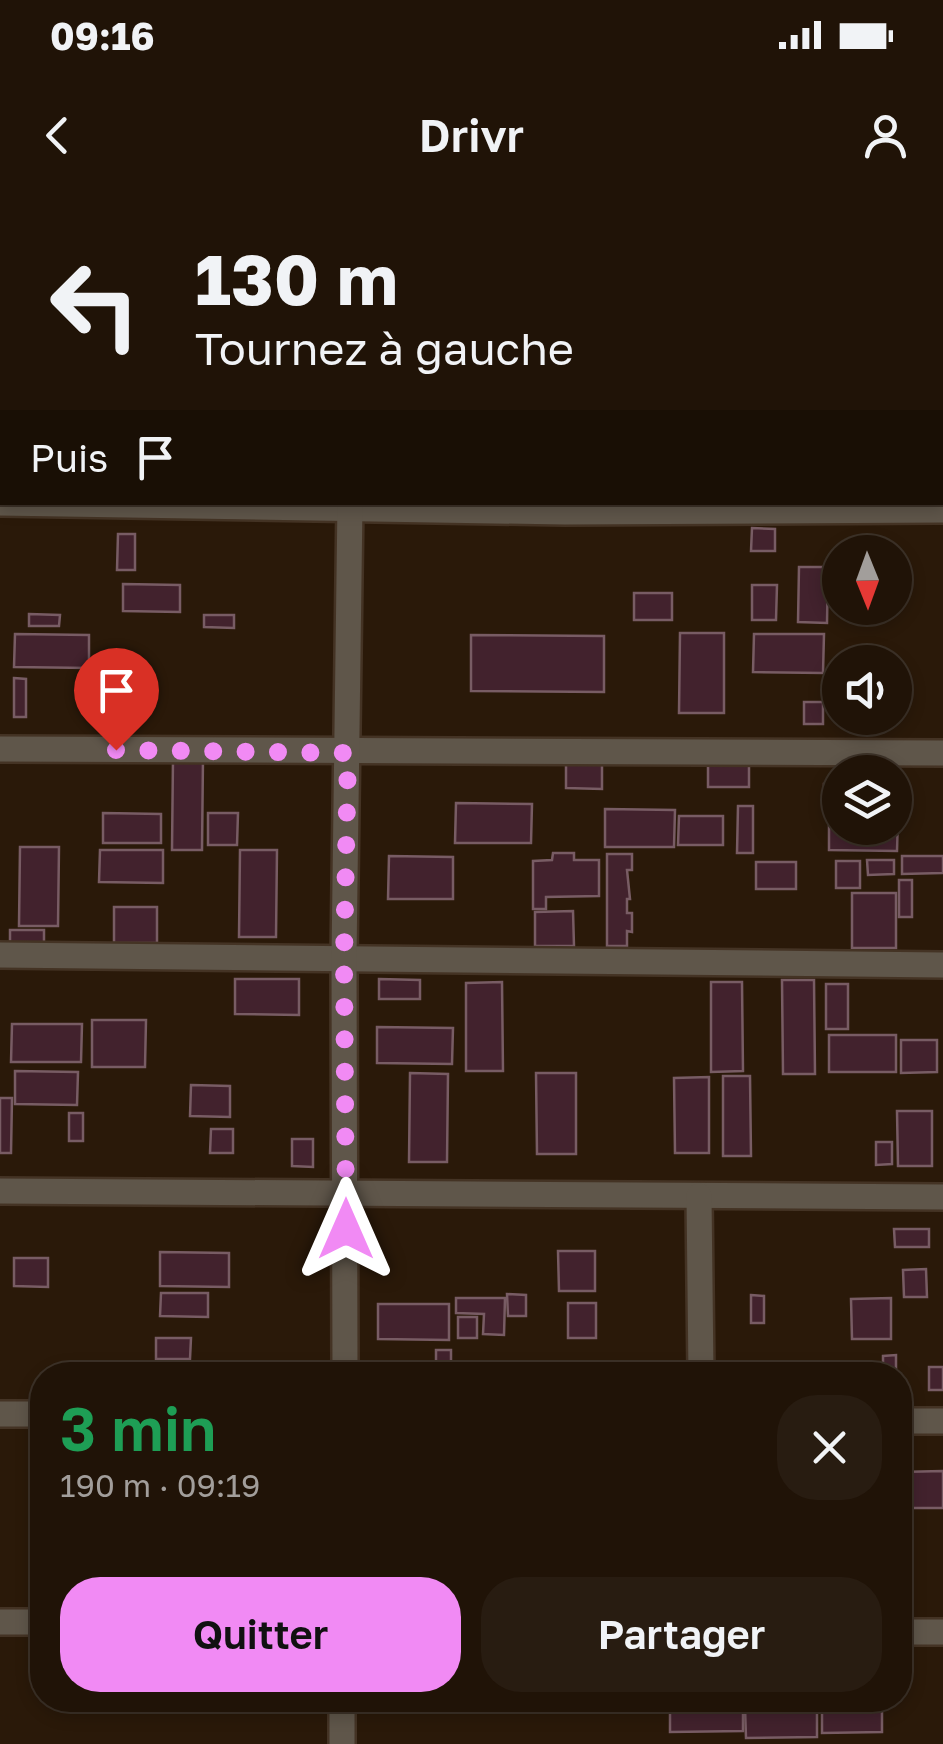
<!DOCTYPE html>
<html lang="fr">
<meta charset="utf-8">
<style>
body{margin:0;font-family:"Golos Text",sans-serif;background:#281c11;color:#f1f3f6;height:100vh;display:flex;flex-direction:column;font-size:38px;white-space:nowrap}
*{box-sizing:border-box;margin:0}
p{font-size:32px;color:#a29e9b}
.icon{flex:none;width:55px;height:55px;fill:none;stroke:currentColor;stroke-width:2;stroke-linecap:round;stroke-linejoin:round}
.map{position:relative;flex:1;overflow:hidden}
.sheet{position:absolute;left:30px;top:1162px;width:882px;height:350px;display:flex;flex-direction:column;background:#201307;border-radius:40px;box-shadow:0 5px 15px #0003,0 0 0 2px #3d3228}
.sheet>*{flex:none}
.top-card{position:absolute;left:0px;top:0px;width:945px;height:305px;box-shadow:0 5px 15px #0003,0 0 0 2px #3d3228;background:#201307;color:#f1f3f6;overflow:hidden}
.needle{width:65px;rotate:179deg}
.fabs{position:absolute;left:822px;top:335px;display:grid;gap:20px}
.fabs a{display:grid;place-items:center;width:90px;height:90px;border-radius:50%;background:#201307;box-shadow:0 5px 15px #0003,0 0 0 2px #3d3228;font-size:50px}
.pin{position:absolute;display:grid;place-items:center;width:85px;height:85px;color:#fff;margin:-102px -42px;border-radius:50% 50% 50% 0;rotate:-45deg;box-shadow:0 0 10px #0007}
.pin .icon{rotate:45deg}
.me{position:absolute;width:110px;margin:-55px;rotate:0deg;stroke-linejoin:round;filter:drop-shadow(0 0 8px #0008)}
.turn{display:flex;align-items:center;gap:35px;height:210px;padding:0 30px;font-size:45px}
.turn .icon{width:130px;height:130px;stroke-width:2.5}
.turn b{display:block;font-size:70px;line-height:85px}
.then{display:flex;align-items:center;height:95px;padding:0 30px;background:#0003;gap:20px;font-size:38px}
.round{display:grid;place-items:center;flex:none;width:105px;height:105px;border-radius:40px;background:#281c11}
.headline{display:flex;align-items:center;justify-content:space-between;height:170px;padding:0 30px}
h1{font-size:60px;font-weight:600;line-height:75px;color:#1e9e55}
.cta{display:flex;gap:20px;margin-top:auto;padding:20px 30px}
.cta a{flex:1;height:115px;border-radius:40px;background:#f18af4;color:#111;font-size:40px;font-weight:600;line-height:115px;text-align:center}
.cta a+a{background:#281c11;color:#f1f3f6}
.status{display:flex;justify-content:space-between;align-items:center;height:70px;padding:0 50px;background:#201307;direction:ltr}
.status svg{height:28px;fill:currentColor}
header{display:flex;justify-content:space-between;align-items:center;height:130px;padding:0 30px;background:#201307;font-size:45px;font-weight:600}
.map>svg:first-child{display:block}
.building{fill:#42222d;stroke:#785c64;stroke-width:2.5}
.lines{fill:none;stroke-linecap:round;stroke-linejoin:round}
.street-casing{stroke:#443324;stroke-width:30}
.street{stroke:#5f564a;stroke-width:25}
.route{stroke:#f18af4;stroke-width:18;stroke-dasharray:0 32.4}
</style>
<div class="status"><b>09:16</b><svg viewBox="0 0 49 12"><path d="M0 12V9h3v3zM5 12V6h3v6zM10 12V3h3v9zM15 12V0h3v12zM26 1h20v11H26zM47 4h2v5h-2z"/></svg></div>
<header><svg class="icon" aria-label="back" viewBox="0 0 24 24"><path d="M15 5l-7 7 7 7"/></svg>Drivr<svg class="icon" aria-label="person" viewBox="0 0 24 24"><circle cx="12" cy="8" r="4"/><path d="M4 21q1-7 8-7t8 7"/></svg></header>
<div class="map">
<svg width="943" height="1544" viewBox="0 0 943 1544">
<rect width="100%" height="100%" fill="#2a1909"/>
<g class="building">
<polygon points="752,328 775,329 775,351 751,351"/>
<polygon points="118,334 135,334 135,370 117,370"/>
<polygon points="799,367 828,367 827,423 798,422"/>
<polygon points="123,384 180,385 180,412 123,411"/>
<polygon points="752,385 777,385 776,420 752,420"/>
<rect x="634" y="393" width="38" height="27"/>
<polygon points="29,414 60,415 59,426 29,426"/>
<polygon points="204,415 234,415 234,428 204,427"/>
<polygon points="680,433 724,433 724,513 679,513"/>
<polygon points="15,434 89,435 89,468 14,467"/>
<polygon points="754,434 824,434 823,473 753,472"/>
<polygon points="471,435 604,436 604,492 471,491"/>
<polygon points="14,478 26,479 26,517 14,517"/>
<rect x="804" y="502" width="19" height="22"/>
<polygon points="173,558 203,558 202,650 172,650"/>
<polygon points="566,560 602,560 602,589 566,588"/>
<rect x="708" y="562" width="41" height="25"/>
<polygon points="824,584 839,584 838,610 824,611"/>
<polygon points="456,603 532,604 531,643 455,643"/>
<polygon points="738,606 753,606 753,653 737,653"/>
<polygon points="605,609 675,610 674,647 605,647"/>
<polygon points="103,613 161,614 161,643 103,643"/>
<polygon points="208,613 238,613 237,645 208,645"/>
<polygon points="829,615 840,615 840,628 895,628 895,616 898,616 897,651 829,650"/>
<polygon points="679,616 723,616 723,645 678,645"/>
<polygon points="20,647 59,647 58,726 19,726"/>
<polygon points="100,650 163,650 163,683 99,682"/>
<polygon points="240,650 277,650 276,737 239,737"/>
<polygon points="553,653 574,653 574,660 599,660 599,696 546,697 546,709 533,709 533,661 552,660"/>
<polygon points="607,654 632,654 632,670 627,670 630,699 627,699 627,713 632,713 632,732 627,731 627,746 607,746"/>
<polygon points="389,656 453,657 453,699 388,699"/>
<polygon points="902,656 943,656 943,673 902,674"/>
<polygon points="867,660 894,660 894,674 868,675"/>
<rect x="836" y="661" width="24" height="27"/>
<rect x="756" y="662" width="40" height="27"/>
<rect x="899" y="680" width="13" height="37"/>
<rect x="852" y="693" width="44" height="55"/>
<rect x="114" y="707" width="43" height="36"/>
<polygon points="573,711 574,746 535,746 535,712"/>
<polygon points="10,730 44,730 44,743 10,742"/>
<polygon points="235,779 299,779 299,815 235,814"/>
<polygon points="379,779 420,780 420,799 379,799"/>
<polygon points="782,780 814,780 815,874 783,874"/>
<polygon points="502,782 503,871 466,871 466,783"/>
<polygon points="711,782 742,782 743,871 711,872"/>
<rect x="826" y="784" width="22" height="45"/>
<polygon points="92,820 146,820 145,867 92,867"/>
<polygon points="12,824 82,824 81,862 11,862"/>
<polygon points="377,827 453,828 452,864 377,863"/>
<rect x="829" y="835" width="67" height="37"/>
<polygon points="901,840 937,840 937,872 901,873"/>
<polygon points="15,871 78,872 77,905 15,904"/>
<polygon points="410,873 448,874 447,962 409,962"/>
<polygon points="536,873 576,873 576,954 537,954"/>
<polygon points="723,876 750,876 751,956 723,956"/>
<polygon points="709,877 709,953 675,953 674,878"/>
<polygon points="191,885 230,886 230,917 190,916"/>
<polygon points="0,898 12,898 11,953 0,953"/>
<polygon points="897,911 932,911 932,966 898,966"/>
<rect x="69" y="913" width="14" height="28"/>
<polygon points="211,929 233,929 233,953 210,953"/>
<polygon points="292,939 313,939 313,967 292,966"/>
<polygon points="876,942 892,942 892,964 876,965"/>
<polygon points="894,1029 929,1029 929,1047 895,1047"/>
<polygon points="558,1051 595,1051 595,1091 559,1091"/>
<polygon points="160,1052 229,1053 229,1087 160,1086"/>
<polygon points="14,1058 48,1058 48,1087 14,1086"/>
<polygon points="926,1069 927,1097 904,1097 903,1070"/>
<polygon points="161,1093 208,1093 208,1117 160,1116"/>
<polygon points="507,1094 526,1095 526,1116 508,1116"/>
<polygon points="751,1095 764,1096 764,1123 751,1123"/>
<polygon points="456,1098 505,1098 504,1135 483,1134 484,1114 456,1113"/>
<polygon points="891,1098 891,1139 852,1139 851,1099"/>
<rect x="568" y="1103" width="28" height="35"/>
<polygon points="378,1104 449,1104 449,1140 378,1139"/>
<rect x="458" y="1117" width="19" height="21"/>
<polygon points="156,1138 191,1138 190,1159 156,1159"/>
<rect x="436" y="1150" width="15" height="18"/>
<polygon points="896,1155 896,1175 883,1175 883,1156"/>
<polygon points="251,1162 298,1162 299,1172 251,1172"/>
<rect x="929" y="1167" width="14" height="23"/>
<polygon points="943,1271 943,1308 900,1308 900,1272"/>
<polygon points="670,1500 743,1500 743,1531 670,1532"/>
<polygon points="822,1500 882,1500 882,1532 822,1533"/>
<polygon points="745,1507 817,1507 817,1537 746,1538"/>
</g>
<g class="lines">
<g class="street-casing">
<g id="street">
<polyline points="565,0 565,2"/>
<polyline points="753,0 753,2"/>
<polyline points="352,2 352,0"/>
<polyline points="0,25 2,25"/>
<polyline points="0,303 565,312 943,310"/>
<polyline points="0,549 943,553"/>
<polyline points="0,755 943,765"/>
<polyline points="0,991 943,997"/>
<polyline points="699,996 701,1175"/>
<polyline points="345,1175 344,758 350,302"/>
<polyline points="0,1214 42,1214"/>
<polyline points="900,1221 943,1221"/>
<polyline points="0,1422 42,1422"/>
<polyline points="900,1432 943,1432"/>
<polyline points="342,1544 342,1500"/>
</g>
</g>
<use href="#street" class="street"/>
</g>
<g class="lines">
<polyline class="route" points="116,550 348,553 344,758 346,1029"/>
</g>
</svg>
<div class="fabs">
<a><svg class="needle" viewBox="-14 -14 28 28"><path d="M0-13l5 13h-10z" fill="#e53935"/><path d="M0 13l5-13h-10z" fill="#a29e9b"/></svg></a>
<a><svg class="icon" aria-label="sound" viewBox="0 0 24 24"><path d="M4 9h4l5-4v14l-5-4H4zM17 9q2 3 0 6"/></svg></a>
<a><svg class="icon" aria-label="layers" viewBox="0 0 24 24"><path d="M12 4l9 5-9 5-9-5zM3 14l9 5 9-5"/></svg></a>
</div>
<div class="pin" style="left:116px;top:550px;background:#d93025"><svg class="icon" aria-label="arrive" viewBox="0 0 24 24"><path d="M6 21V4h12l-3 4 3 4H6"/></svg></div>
<svg class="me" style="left:346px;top:1029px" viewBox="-20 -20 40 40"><path d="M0-17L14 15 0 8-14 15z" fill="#f18af4" stroke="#fff" stroke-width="4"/></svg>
<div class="top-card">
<div class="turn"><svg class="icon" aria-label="left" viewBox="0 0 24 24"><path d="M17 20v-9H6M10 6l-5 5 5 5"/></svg><div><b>130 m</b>Tournez à gauche</div></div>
<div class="then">Puis<svg class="icon" aria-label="arrive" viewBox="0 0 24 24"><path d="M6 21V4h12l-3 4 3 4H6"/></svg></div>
</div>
<section class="sheet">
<div class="headline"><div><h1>3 min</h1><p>190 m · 09:19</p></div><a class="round"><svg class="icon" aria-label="close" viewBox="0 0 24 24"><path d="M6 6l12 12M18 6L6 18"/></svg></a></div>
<div class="cta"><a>Quitter</a><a>Partager</a></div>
</section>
</div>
